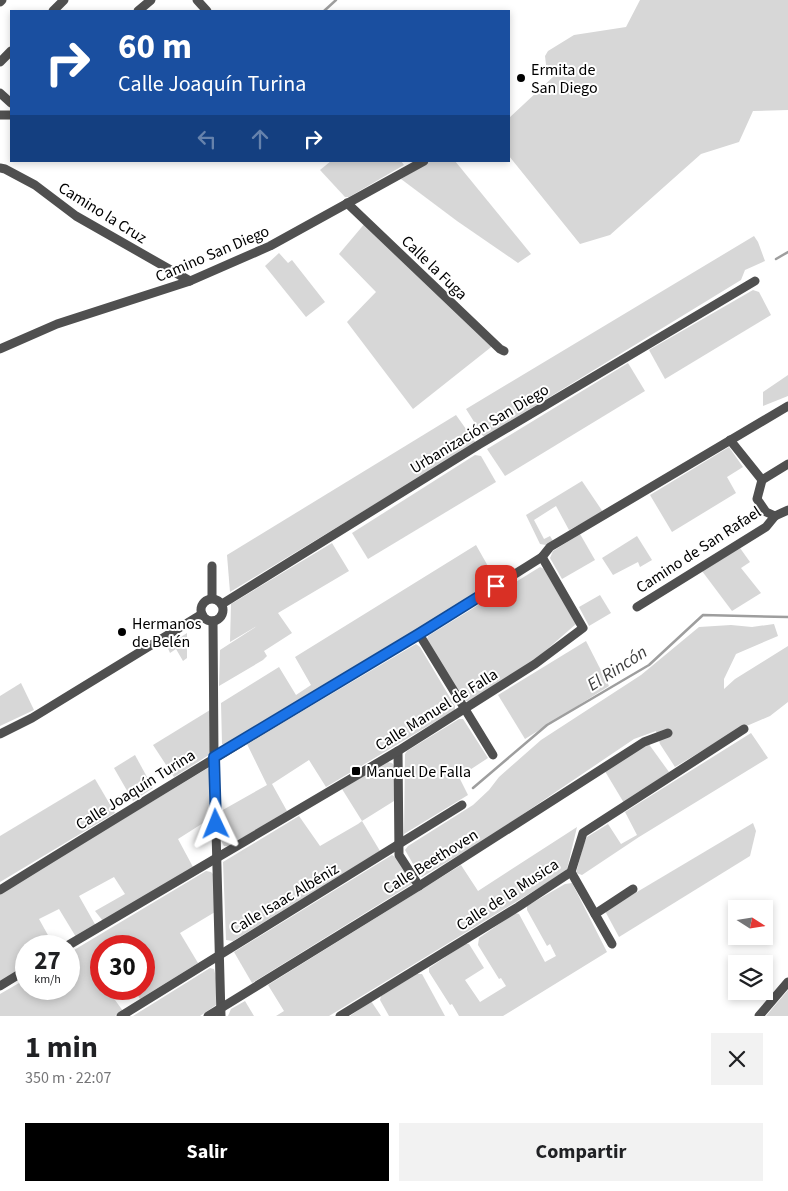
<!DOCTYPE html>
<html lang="es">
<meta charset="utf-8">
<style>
body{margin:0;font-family:"Source Sans 3",sans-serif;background:#f2f2f2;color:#202124;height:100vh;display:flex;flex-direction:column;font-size:19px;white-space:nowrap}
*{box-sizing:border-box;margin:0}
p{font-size:16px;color:#757577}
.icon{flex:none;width:28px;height:28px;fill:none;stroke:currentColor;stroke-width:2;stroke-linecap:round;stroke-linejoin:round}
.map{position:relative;height:1016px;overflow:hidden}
.panel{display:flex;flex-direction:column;background:#fff;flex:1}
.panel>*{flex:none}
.hud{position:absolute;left:10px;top:10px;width:500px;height:152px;border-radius:0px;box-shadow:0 2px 8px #0003;background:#1a4fa0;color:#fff;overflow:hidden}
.needle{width:32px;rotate:102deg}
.buttons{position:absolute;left:728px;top:900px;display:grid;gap:10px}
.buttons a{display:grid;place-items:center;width:45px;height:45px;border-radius:0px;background:#fff;box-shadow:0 2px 8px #0003;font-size:25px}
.speed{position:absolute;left:15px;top:935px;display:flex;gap:10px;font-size:25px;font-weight:700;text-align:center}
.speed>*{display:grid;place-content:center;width:65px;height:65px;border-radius:50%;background:#fff;box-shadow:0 2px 8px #0003;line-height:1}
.speed small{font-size:12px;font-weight:400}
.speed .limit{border:8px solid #d22;background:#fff;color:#111}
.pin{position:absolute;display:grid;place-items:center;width:42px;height:42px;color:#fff;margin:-21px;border-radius:10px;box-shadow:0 2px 8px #0006}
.me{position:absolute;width:55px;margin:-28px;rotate:358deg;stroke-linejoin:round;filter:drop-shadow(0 0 4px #0008)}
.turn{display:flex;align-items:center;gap:18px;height:105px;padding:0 25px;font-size:22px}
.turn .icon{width:65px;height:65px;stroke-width:2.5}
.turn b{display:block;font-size:35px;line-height:42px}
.lanes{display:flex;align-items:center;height:48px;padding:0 25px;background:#0003;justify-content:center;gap:25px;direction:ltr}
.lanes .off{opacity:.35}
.round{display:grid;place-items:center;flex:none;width:52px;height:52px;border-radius:0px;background:#f2f2f2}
.head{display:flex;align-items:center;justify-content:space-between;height:85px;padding:0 25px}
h1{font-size:30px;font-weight:700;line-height:38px}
.action{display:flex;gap:10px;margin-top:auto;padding:10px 25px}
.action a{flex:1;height:58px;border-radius:0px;background:#000;color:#fff;font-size:20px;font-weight:700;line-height:58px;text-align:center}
.action a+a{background:#f2f2f2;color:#202124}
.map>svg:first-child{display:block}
.green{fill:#d7d7d7}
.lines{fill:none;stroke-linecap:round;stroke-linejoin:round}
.stream{stroke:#9e9e9e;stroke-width:2.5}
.minor{stroke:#505050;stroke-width:9}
.route-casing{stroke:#114b97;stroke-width:12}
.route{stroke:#1a73e8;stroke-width:9}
.poi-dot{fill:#000;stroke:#fff;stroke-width:2}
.labels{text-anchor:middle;stroke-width:4;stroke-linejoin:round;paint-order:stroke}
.poi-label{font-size:16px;fill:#000;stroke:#fff;text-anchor:start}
.street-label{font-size:16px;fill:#000;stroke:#fff}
.water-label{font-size:18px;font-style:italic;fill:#3f3f3f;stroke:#fff}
</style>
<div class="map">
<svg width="788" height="1016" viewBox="0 0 788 1016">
<rect width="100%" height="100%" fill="#fff"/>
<g class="green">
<polygon points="640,0 788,0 788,110 753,111 739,142 701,154 610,235 580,244 509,156 509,118 553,77 547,73 545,56 548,51 574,35 626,27"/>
<polygon points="331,161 401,161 404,165 349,197 345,197 320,170"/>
<polygon points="431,161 455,161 531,254 518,263 457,221 401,179"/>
<polygon points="366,222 495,344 413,409 347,322 376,292 339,254"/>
<polygon points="754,236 758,242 765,261 745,270 741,280 486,436 483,436 466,409"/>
<polygon points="279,253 288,263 292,260 325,302 306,317 265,266"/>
<polygon points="753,290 759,292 771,315 665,379 649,350"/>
<polygon points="628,363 645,391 505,476 487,449"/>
<polygon points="788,375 788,396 763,406 763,392"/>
<polygon points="456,415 476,443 230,592 227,555"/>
<polygon points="729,447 743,467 727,477 736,493 672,532 650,495"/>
<polygon points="475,455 481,456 496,482 368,559 352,533"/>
<polygon points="582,481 603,512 569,530 556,506 534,520 544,539 550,536 553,541 546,545 540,544 526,515"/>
<polygon points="580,534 595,560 562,579 550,558 553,551"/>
<polygon points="637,536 652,560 640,567 638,562 613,575 602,558"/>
<polygon points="332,543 349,571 278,613 292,633 264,651 267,656 263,660 219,686 220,650 257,626 230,642 231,604"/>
<polygon points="476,545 497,582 251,730 225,745 222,744 221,703 279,667 296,695 311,685 295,657"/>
<polygon points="740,548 750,562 741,568 761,593 732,611 702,571"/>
<polygon points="540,567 544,569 576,624 536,659 470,701 466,701 460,697 427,639 428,636"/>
<polygon points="600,595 611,613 589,626 579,607"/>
<polygon points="774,624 778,636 736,654 724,679 724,689 735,679 788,646 788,702 770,716 735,731 675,767 660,744 656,731 634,739 489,837 422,877 420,876 405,850 408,846 473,805 489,790 499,777 541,740 641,675 699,627 731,625 752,627"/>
<polygon points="187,633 187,658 183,661 176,649 170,653 167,646"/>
<polygon points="586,641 609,686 525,739 498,695"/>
<polygon points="416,644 420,647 455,706 455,710 326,787 309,760 272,784 287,811 229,846 224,846 221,841 221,811 267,785 247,744"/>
<polygon points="21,683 34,710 0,726 0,696"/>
<polygon points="210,710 211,751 209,755 174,777 153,745"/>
<polygon points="459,719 463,719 488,758 459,777 468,795 404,834 405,754 407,751"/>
<polygon points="751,733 768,758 639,837 582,875 576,873 584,843 587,837 608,824 621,844 637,835 625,812"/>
<polygon points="648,743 669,772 624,803 603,768"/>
<polygon points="135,755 153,788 133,801 114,768"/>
<polygon points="387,762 392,763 395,767 394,801 362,821 380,851 233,941 226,940 223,862 299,816 320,846 358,824 362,821 342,789"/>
<polygon points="208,768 211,773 211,818 178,839 193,867 103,921 95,911 125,894 114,877 79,896 96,926 76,937 59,909 39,919 54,946 26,946 26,967 0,982 0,893"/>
<polygon points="95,779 115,813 0,882 0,836"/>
<polygon points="753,823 756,831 750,856 619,937 605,911"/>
<polygon points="577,827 567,869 565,872 329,1016 276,1016 284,1011 268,985 461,865 478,891"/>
<path d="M 392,855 C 401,860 410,874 412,884 L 252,983 L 234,952 Z"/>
<polygon points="206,871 211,872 214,875 215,912 180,933 198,963 140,999 134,989 144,989 144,946 101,946 101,989 107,989 123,1011 115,1016 0,1016 0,994 26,979 26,989 69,989 69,953"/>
<polygon points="572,883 607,952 503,1016 459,1016 452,1004 450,1005 429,972 429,968 465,944 469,944 484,968 465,980 480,1002 506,986 501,978 499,979 478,945 479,938 515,913 519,914 545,962 556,956 550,944 547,946 527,910 527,906 565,884"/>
<polygon points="210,968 214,969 216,978 216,1005 200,1016 133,1016"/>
<polygon points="417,974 422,974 445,1016 389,1016 380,1000 381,996"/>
<polygon points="788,990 788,1016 766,1016"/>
<polygon points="245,1001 254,1016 228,1016 231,1009"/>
<polygon points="371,1001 381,1016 350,1016"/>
</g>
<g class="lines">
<g class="stream">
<polyline points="324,11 336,0"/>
<polyline points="776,259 788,252"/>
<polyline points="473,788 547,725 649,665 703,615 788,617"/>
</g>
<g class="minor">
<polyline points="197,0 207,11"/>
<polyline points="0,2 2,0"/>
<polyline points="53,11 64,0"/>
<polyline points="138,11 151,0"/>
<polyline points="0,62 11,51"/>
<polyline points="0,93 11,103"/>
<polyline points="0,115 11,115"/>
<polyline points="0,168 5,169 35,185 76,216 190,281"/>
<polyline points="347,203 500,349 504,351"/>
<polyline points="0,349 57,324 190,281 270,246 424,161"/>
<polyline points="730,440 762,480 757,499 766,512 775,516 788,510"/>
<polyline points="762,480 788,464"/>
<polyline points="212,566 212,598"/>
<circle cx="212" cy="610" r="11"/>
<polyline points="222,604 480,444 755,281"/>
<polyline points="637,607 766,527 775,516"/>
<polyline points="213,621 214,757 221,1016"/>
<polyline points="419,634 493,755"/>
<polyline points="0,734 32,718 202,614"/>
<polyline points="398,751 399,855 419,886"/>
<polyline points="571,872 612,944"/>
<path d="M 0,890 C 180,778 363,670 542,557 L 550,547 L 788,406"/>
<polyline points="595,914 633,889"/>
<polyline points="67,946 398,751 535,664 583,628 542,557"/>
<polyline points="0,986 26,970"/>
<polyline points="121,1016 462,805"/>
<polyline points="208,1016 419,886 644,742 668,733"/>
<polyline points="340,1016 518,907 571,872 583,833 744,729"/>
<polyline points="759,1016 788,982"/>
</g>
</g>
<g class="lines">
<g class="route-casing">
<polyline id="route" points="216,824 214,757 419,634 496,586"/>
</g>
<use href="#route" class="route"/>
</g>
<g class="poi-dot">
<circle cx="521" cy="78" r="5"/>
<circle cx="122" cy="632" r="5"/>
<rect x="351" y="766" width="10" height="10" rx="2.5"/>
</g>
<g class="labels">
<g class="poi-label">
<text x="531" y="75">Ermita de<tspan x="531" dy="18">San Diego</tspan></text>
<text x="132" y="629">Hermanos<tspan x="132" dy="18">de Belén</tspan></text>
<text x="366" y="777">Manuel De Falla</text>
</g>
<g class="street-label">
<text transform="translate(103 212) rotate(32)" y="6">Camino la Cruz</text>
<text transform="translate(212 253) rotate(-23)" y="6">Camino San Diego</text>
<text transform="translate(435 267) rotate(44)" y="6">Calle la Fuga</text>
<text transform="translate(479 428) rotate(-31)" y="6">Urbanización San Diego</text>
<text transform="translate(698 549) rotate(-33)" y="6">Camino de San Rafael</text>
<text transform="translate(436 709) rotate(-32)" y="6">Calle Manuel de Falla</text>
<text transform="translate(135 789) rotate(-32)" y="6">Calle Joaquín Turina</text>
<text transform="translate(430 861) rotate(-32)" y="6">Calle Beethoven</text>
<text transform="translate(507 894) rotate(-33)" y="6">Calle de la Musica</text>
<text transform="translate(284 898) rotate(-31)" y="6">Calle Isaac Albéniz</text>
</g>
<g class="water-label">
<text transform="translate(617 668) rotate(-33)" y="6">El Rincón</text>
</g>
</g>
</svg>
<div class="buttons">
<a><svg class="needle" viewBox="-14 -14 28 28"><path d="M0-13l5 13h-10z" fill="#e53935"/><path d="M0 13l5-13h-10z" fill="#757577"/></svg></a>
<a><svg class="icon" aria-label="layers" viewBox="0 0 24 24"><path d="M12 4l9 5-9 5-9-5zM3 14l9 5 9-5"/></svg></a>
</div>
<div class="speed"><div>27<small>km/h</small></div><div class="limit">30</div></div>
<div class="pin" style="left:496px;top:586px;background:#d93025"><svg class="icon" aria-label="arrive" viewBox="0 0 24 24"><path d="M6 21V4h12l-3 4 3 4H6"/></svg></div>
<svg class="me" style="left:216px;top:824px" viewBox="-20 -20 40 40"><path d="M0-17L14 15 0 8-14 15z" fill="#1a73e8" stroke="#fff" stroke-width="4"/></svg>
<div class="hud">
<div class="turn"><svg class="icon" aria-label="right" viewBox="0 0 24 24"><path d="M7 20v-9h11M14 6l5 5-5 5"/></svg><div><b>60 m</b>Calle Joaquín Turina</div></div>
<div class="lanes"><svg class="icon off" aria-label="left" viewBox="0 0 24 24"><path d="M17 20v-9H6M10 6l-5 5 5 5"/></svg><svg class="icon off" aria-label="ahead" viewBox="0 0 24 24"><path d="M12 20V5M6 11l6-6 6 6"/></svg><svg class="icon" aria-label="right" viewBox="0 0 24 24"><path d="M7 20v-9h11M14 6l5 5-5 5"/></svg></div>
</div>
</div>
<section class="panel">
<div class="head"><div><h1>1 min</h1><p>350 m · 22:07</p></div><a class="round"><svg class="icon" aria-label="close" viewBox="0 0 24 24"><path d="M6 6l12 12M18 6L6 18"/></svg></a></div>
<div class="action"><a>Salir</a><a>Compartir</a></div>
</section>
